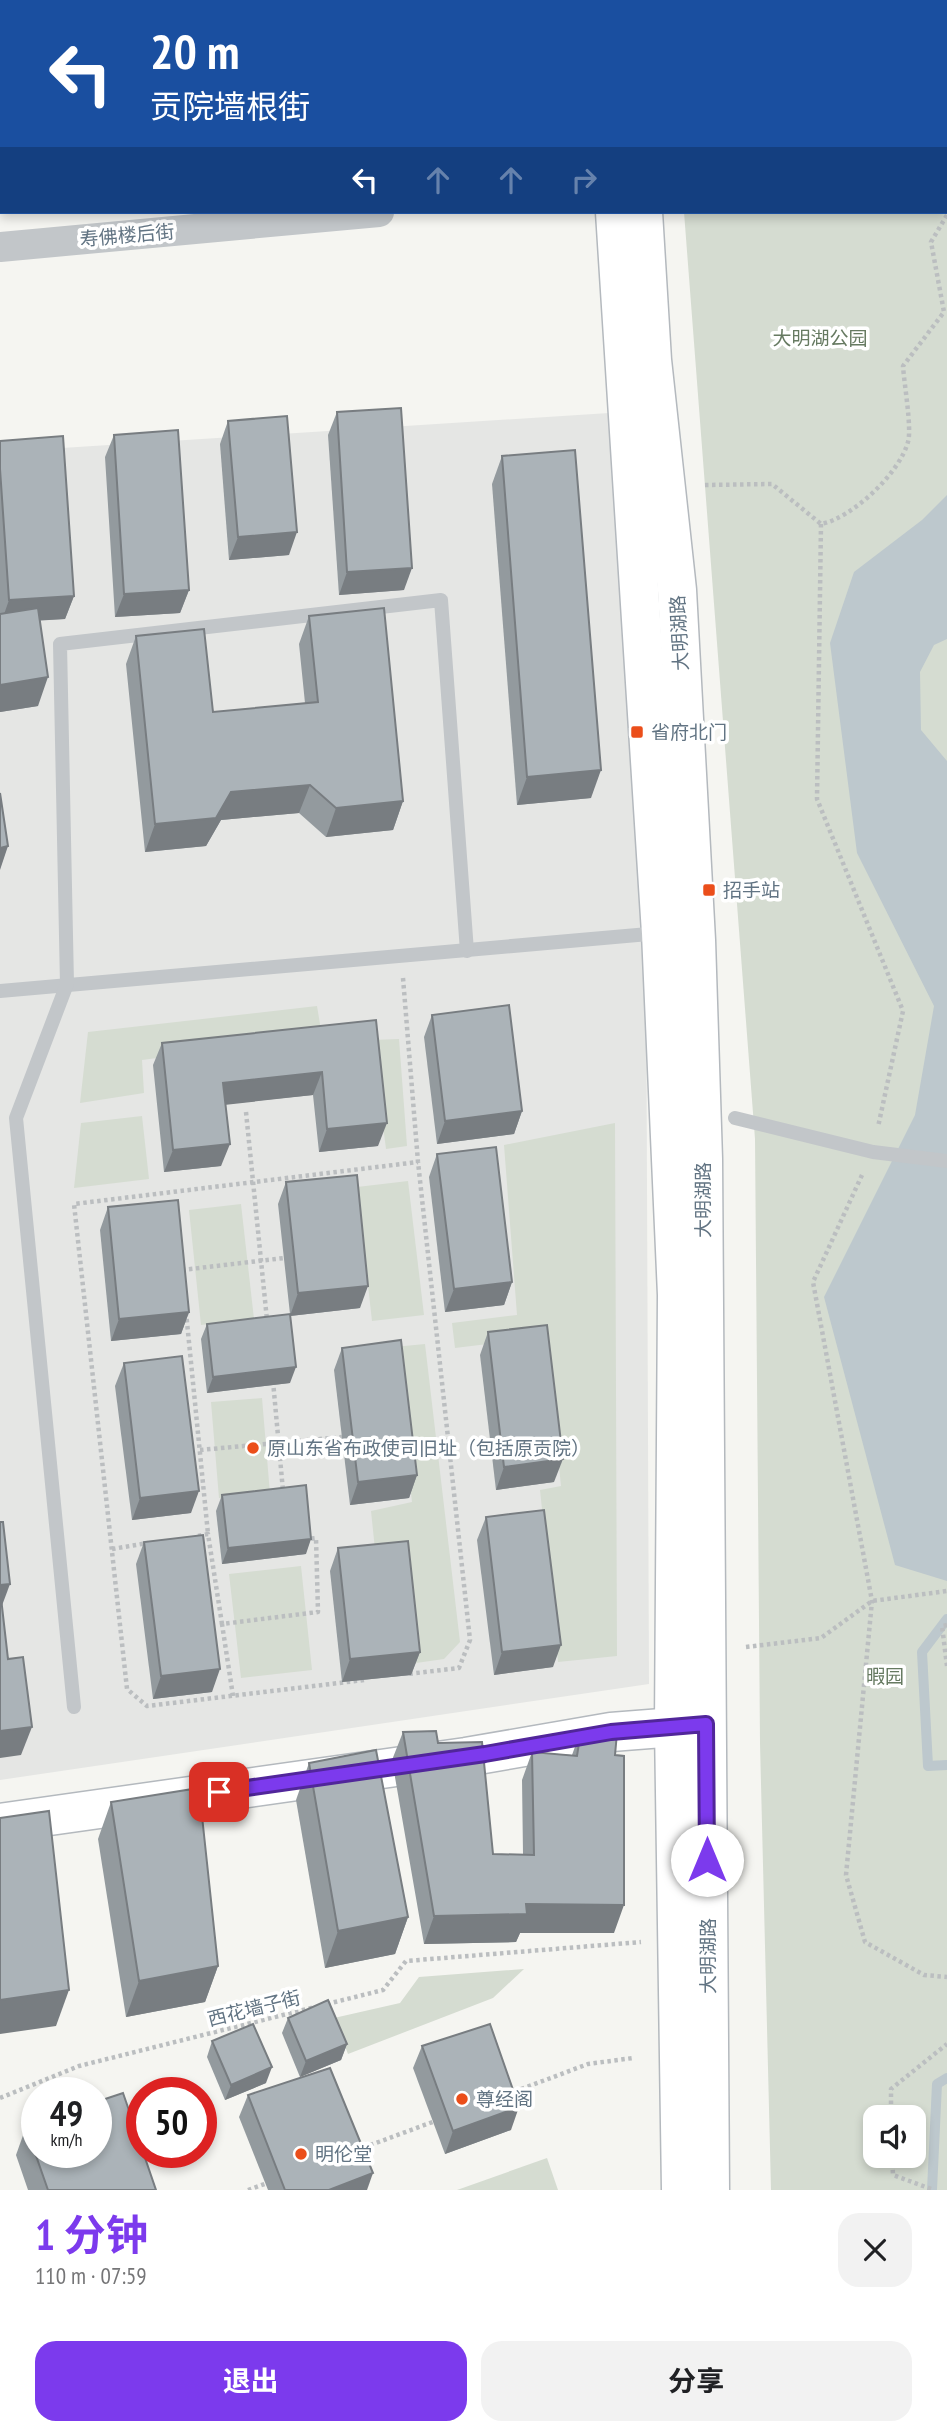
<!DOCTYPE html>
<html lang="zh">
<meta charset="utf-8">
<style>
body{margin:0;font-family:"PT Sans Narrow","Noto Sans SC",sans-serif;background:#f2f2f2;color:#202124;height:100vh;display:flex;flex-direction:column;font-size:26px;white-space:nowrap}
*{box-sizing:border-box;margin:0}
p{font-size:23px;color:#757577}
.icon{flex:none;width:38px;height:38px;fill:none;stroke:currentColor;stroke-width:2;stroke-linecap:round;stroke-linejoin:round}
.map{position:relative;height:2190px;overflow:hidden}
.side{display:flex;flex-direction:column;background:#fff;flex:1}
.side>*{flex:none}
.top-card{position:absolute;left:0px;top:0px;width:948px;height:214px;box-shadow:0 4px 10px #0003;background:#1a4fa0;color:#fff;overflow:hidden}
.fabs{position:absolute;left:863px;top:2105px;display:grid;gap:14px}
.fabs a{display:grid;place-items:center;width:63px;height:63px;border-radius:14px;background:#fff;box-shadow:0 4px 10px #0003;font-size:35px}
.speed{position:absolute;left:21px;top:2077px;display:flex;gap:14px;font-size:35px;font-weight:700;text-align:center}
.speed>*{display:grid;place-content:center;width:91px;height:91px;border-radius:50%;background:#fff;box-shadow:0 4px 10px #0003;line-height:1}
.speed small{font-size:18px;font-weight:400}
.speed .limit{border:10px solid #d22;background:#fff;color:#111}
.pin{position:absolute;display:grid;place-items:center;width:60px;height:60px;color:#fff;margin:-30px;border-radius:14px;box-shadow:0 4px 10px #0006}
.me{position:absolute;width:77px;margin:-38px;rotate:0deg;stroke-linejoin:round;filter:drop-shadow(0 0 5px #0008)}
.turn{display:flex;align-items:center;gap:24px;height:147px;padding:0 35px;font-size:32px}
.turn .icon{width:91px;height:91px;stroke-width:2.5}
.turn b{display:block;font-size:49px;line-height:60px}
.lanes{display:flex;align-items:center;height:66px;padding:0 35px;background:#0003;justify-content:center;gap:35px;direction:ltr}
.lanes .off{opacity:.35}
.round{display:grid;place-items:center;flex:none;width:74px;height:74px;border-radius:21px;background:#f2f2f2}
.head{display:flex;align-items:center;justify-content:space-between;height:119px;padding:0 35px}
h1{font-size:42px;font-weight:700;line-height:52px;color:#7c3aed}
.action{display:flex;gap:14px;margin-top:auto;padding:14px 35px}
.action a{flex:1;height:80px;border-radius:21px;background:#7c3aed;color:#fff;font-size:28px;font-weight:700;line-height:80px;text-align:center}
.action a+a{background:#f2f2f2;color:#202124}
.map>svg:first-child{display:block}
.built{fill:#e5e6e4}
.green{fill:#d5dcd1;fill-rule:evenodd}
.water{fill:#bdc8cd}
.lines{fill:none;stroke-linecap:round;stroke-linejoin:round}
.stream{stroke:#bdc8cd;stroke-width:10}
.secondary-casing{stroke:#b4b9be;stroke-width:41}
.path{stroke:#bbbec0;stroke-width:4.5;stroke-dasharray:3.5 3.5;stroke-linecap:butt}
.lane{stroke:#c2c6c9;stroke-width:14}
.street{stroke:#c2c6c9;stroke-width:30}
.secondary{stroke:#fff;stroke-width:38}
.wall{fill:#939a9e}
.shaded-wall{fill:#787d81}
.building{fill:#abb3b8;stroke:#787d81;stroke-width:2}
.route-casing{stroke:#51269a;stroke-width:18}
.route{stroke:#7c3aed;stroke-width:12}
.poi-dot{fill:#eb4e1a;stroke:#fff;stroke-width:2.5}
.labels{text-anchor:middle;stroke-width:7;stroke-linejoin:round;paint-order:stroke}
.street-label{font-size:19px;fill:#627483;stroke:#fff}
.park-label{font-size:19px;fill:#667a61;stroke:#fff}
.poi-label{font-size:19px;fill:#627483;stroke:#fff;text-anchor:start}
</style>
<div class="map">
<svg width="947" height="2190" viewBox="0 0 947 2190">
<rect width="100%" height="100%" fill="#f5f5f1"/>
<polygon class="built" points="609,413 646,935 649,1684 0,1780 0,452"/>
<g class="green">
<path d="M 667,0 L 947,0 L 947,2190 L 771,2190 L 760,1743 L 755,1139 L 684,212 L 947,212 L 947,2 ZM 875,2118 L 914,2118 L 914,2156 L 875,2156 Z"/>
<polygon points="317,1006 322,1036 142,1060 144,1093 80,1103 88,1032"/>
<polygon points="399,1039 407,1146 386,1149 372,1040"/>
<polygon points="142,1116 149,1179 74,1188 81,1123"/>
<polygon points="615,1123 617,1656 558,1662 540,1490 561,1486 546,1337 455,1348 452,1323 517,1315 504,1145"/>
<polygon points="408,1181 424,1315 372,1321 357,1187"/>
<polygon points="241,1204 254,1319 201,1325 189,1210"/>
<polygon points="425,1344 460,1642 444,1659 416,1663 404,1558 376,1559 371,1511 412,1502 394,1347"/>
<polygon points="262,1398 270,1494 219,1498 211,1402"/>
<polygon points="301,1566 312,1670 241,1678 229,1574"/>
<polygon points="524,1969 493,1998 348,2054 334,2018 400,2003 419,1977"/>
<polygon points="547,2158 558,2190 457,2190"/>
</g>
<polygon class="water" points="947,495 947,639 934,645 920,672 921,730 947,761 947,1581 895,1565 824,1297 915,1115 934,1006 857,853 830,643 854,572 922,520"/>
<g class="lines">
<g class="stream">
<polyline points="947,1619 922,1652 928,1766 947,1765"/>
<polyline points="932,2190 937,2084 947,2078"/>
</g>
<g class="secondary-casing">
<g id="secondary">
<polyline points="597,0 597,2"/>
<polyline points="626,0 626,2"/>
<polyline points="615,212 661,933 677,1295 674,1726 681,2190"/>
<polyline points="643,212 652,360 677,590 696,940 703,1159 710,2190"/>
<polyline points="0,1823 466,1757 611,1732 701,1725"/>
</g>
</g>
<g class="path">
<path d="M 705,485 L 772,484 L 821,524 C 852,518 899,474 908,442 C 912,428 904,383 903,366 L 944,312 L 931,242 L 947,215"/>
<polyline points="821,524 817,799 903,1011 878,1127"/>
<polyline points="403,978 418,1162 470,1640 459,1668 408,1674"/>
<polyline points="246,1112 267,1320"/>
<polyline points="862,1175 813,1282 872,1601 846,1875 865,1942 924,1975 947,1977"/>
<polyline points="182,1270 284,1258"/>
<polyline points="186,1312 208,1534"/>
<polyline points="273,1381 283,1491"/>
<polyline points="200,1450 342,1437"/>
<polyline points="198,1536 208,1534 222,1624"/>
<polyline points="112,1549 148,1543"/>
<polyline points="947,1625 942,1626 947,1666"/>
<polyline points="746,1647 821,1638 872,1601 947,1591"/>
<polyline points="364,1680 147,1706 127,1689 74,1204 418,1162"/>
<polyline points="233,1696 222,1624 318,1612 316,1538 306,1539"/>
<polyline points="327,2004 383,1990 406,1961 641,1942"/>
<polyline points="508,2094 588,2064 633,2058"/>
<polyline points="0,2098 79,2066 315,2007"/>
<polyline points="891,2118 891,2089 947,2044"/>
<polyline points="357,2150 438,2120"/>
<polyline points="892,2156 893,2175 934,2190"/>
<polyline points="248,2190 270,2182"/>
</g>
<g class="lane">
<polyline points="0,991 660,933"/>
<polyline points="735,1118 873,1152 947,1161"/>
<polyline points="74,1707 16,1118 67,984 60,644 441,600 467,951"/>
</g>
<polyline class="street" points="0,247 379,212"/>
<use href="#secondary" class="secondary"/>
</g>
<g class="wall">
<polygon points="73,0 157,0 157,2 74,2"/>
<polygon points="290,0 394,0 395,2 291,2"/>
<rect x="465" y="0" width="80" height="2"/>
<polygon points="337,412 404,590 339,595 328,435"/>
<polygon points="228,421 289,555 229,560 220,444"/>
<polygon points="114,435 189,590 180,613 115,617 105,457"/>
<polygon points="0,441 74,596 65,619 40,620 38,706 0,712"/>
<polygon points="502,456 591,798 517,805 492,484"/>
<polygon points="309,616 403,801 393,830 326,837 299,813 221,820 206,846 145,852 126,664 136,636 213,712 305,703 299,644"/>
<polygon points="432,1015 522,1111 514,1134 437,1144 424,1037"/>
<polygon points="376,1020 378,1146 319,1152 313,1095 226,1104 221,1166 164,1172 153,1065 162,1043"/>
<polygon points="437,1154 512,1282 504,1305 445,1312 429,1177"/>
<polygon points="286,1182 360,1308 290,1316 290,1383 207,1393 201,1339 207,1324 290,1314 278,1204"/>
<polygon points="108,1207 189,1312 181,1334 111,1341 100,1230"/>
<polygon points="488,1332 554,1482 496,1490 480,1355"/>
<polygon points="342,1348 417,1475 409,1498 350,1505 334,1370"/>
<polygon points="124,1363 191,1513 132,1520 115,1386"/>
<polygon points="222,1495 306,1554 222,1564 216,1511"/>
<polygon points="486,1517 553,1667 494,1675 477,1540"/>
<polygon points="144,1542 212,1692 153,1699 136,1564"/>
<polygon points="338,1548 420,1652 411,1675 342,1682 330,1571"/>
<polygon points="581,1730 615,1755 614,1933 520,1933 516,1942 424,1944 392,1760 403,1732 438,1743 493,1854 523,1854 522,1780 532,1752 572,1755"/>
<polygon points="309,1763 408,1917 395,1954 325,1968 296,1800"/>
<polygon points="111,1802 218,1966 205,2002 126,2017 98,1839"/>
<polygon points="288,2018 347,2044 341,2060 300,2077 282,2033"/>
<polygon points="212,2041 266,2083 225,2100 207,2057"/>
<polygon points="422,2046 511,2130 445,2154 413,2068"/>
<polygon points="248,2095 367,2190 268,2190 239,2117"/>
<polygon points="26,2127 156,2190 28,2190 16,2155"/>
</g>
<g class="shaded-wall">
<rect x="0" y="26" width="2" height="35"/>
<polygon points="297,532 289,555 229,560 238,537"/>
<polygon points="412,568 404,590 339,595 347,572"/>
<polygon points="189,590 180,613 115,617 124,594"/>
<polygon points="74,596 65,619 1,623 9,600"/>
<polygon points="48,677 38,706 0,712 0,685"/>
<polygon points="601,770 591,798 517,805 527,777"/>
<polygon points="310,785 299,813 221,820 206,846 145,852 155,824 231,792"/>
<polygon points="403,801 393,830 326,837 336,808"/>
<polygon points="8,846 0,870 0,848"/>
<polygon points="322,1072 313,1095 215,1106 223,1083"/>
<polygon points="522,1111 514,1134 437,1144 445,1121"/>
<polygon points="387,1123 378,1146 319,1152 327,1129"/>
<polygon points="230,1144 221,1166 164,1172 173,1150"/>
<polygon points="512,1282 504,1305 445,1312 454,1289"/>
<polygon points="368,1286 360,1308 290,1316 298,1293"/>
<polygon points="189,1312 181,1334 111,1341 119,1319"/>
<polygon points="296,1367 290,1383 207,1393 213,1377"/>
<polygon points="563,1459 554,1482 496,1490 504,1467"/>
<polygon points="417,1475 409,1498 350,1505 358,1482"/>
<polygon points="199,1491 191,1513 132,1520 140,1498"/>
<polygon points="311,1539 306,1554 222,1564 228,1548"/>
<polygon points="10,1584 0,1611 0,1585"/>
<polygon points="561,1645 553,1667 494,1675 502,1652"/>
<polygon points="420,1652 411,1675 342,1682 350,1659"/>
<polygon points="220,1669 212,1692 153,1699 161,1676"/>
<polygon points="32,1727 21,1755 0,1758 0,1731"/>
<polygon points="526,1904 624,1905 614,1933 520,1933 516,1942 424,1944 434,1916"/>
<polygon points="408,1917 395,1954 325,1968 338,1931"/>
<polygon points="218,1966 205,2002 126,2017 139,1981"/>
<polygon points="69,1990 56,2026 0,2034 0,2000"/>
<polygon points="347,2044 341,2060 300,2077 306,2061"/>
<polygon points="272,2067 266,2083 225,2100 231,2085"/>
<polygon points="519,2107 511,2130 445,2154 453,2131"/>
<polygon points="373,2173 367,2190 329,2190"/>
</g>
<g class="building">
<polygon points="0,0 33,0 33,2 2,2 2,26 0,26"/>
<rect x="90" y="0" width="67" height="2"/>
<polygon points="308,0 394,0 395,2 308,2"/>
<rect x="482" y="0" width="63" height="2"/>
<polygon points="401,408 412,568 347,572 337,412"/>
<polygon points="287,416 297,532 238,537 228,421"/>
<polygon points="178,430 189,590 124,594 114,435"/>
<polygon points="63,436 74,596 9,600 0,469 0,441"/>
<polygon points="575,450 601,770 527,777 502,456"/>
<polygon points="38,608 48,677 0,685 0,614"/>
<polygon points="384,608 403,801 336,808 310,785 231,792 216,818 155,824 136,636 204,629 213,712 318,702 309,616"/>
<polygon points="0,793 8,846 0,848"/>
<polygon points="509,1005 522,1111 445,1121 432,1015"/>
<polygon points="376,1020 387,1123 327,1129 322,1072 223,1083 230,1144 173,1150 162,1043"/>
<polygon points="496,1147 512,1282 454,1289 437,1154"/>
<polygon points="357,1175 368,1286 298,1293 286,1182"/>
<polygon points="178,1200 189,1312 119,1319 108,1207"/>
<polygon points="290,1314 296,1367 213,1377 207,1324"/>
<polygon points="547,1325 563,1459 504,1467 488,1332"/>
<polygon points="401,1340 417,1475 358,1482 342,1348"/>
<polygon points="182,1356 199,1491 140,1498 124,1363"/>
<polygon points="306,1485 311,1539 228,1548 222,1495"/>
<polygon points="544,1510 561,1645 502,1652 486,1517"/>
<polygon points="0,1522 3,1522 10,1584 0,1585"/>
<polygon points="203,1535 220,1669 161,1676 144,1542"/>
<polygon points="408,1541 420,1652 350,1659 338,1548"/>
<polygon points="0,1589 8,1659 23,1657 32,1727 0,1731"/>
<polygon points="581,1730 617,1733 615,1755 624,1756 624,1905 526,1904 527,1914 434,1916 403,1732 436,1731 438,1743 482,1742 493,1854 534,1855 532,1752 577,1756"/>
<polygon points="376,1750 408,1917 338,1931 309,1763"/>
<polygon points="199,1788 218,1966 139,1981 111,1802"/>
<polygon points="49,1811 69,1990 0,2000 0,1818"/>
<polygon points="328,2000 347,2044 306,2061 288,2018"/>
<polygon points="253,2024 272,2067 231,2085 212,2041"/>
<polygon points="490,2024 519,2107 453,2131 422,2046"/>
<polygon points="330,2068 373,2173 329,2190 285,2190 248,2095"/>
<polygon points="123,2093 142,2148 142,2152 143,2152 156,2190 48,2190 26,2127 37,2123 37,2152 96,2152 96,2102"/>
</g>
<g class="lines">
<g class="route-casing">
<polyline id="route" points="219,1792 485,1754 611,1732 706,1724 707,1860"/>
</g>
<use href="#route" class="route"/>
</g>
<g class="poi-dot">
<rect x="630" y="725" width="14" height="14" rx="3.5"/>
<rect x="702" y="883" width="14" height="14" rx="3.5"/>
<circle cx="253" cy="1448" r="7"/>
<circle cx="462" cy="2099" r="7"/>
<circle cx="301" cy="2154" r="7"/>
</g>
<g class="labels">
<g class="street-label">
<text transform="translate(127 235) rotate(-5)" y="7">寿佛楼后街</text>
<text transform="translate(679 633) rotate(-93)" y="7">大明湖路</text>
<text transform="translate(703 1200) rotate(-90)" y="7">大明湖路</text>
<text transform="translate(708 1956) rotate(-90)" y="7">大明湖路</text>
<text transform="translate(254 2008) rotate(-14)" y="7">西花墙子街</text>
</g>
<g class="park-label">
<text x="820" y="345">大明湖公园</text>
<text x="885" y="1683">暇园</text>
</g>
<g class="poi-label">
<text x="651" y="739">省府北门</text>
<text x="723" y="897">招手站</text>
<text x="267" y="1455">原山东省布政使司旧址（包括原贡院）</text>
<text x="476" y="2106">尊经阁</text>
<text x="315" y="2161">明伦堂</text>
</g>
</g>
</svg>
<div class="fabs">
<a><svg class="icon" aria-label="sound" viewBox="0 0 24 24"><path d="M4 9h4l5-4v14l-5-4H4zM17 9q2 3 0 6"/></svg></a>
</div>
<div class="speed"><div>49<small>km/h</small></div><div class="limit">50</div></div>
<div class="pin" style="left:219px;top:1792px;background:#d93025"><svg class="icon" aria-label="arrive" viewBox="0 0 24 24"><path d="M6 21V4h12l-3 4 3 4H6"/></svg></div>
<svg class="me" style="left:707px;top:1860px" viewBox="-20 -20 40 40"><circle r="19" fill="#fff"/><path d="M0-13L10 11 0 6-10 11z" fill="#7c3aed"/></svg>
<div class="top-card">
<div class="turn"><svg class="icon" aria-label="left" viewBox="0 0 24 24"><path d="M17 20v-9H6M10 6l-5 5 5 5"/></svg><div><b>20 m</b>贡院墙根街</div></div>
<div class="lanes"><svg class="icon" aria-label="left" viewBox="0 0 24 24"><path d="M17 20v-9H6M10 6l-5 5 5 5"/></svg><svg class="icon off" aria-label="ahead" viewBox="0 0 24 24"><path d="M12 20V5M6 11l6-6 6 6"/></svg><svg class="icon off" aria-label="ahead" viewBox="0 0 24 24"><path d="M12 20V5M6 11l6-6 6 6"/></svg><svg class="icon off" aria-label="right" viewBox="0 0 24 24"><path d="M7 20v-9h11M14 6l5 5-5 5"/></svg></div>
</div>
</div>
<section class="side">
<div class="head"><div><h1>1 分钟</h1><p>110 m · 07:59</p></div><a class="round"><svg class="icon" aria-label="close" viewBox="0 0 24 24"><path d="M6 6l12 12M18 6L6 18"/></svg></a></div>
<div class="action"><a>退出</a><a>分享</a></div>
</section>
